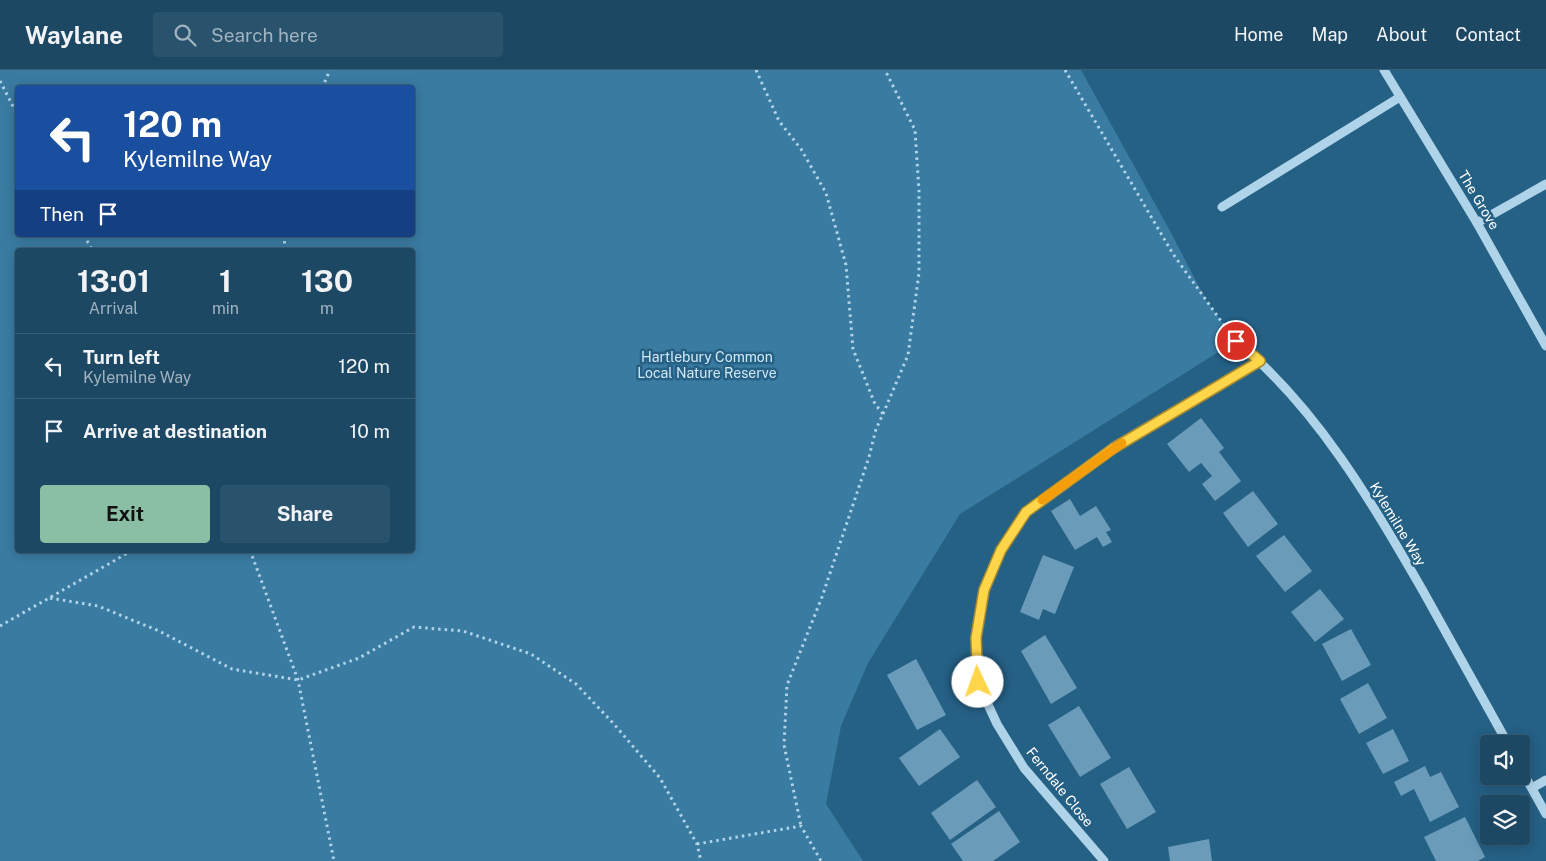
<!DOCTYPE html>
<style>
body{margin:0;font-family:"Public Sans",sans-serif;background:#29526d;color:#f1f3f6;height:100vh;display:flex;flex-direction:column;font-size:19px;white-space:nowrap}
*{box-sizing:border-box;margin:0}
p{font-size:16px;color:#a0b2bf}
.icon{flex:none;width:28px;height:28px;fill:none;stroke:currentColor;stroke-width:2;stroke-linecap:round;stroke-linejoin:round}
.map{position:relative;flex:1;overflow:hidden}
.side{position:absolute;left:15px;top:178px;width:400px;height:305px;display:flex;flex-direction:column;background:#1c4864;border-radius:5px;box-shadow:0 2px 12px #0003,0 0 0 1px #3a6078}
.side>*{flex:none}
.guide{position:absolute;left:15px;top:15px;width:400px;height:152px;border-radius:5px;box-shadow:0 2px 12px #0003,0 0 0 1px #3a6078;background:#1a4fa0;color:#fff;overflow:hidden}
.controls{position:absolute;left:1480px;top:665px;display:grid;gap:10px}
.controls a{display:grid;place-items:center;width:50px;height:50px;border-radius:5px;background:#1c4864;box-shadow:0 2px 12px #0003,0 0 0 1px #3a6078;font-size:25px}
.pin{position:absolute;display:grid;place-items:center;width:42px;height:42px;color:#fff;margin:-21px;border:2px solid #fff;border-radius:50%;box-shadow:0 1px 5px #0007}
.me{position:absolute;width:55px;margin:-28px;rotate:357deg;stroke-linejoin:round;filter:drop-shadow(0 0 4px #0008)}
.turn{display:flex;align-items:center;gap:18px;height:105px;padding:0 25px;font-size:22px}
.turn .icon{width:65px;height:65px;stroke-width:2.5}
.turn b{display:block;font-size:35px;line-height:42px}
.then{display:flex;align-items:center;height:48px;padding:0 25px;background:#0003;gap:10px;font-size:19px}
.eta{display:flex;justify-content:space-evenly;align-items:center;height:85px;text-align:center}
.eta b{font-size:30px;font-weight:700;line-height:35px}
.action{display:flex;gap:10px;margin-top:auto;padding:10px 25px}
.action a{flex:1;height:58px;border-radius:5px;background:#8abfa5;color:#111;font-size:20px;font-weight:700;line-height:58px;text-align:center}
.action a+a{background:#29526d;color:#f1f3f6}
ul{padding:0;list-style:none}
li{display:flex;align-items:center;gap:15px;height:65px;padding:0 25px;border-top:1px solid #3a6078}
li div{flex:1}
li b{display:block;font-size:19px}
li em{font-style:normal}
header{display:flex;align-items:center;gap:30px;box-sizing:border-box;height:70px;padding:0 25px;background:#1c4864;border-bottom:1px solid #3a6078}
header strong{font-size:24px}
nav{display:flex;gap:28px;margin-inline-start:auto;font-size:18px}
.search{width:350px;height:45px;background:#29526d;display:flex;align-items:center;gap:12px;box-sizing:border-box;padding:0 18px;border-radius:5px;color:#a0b2bf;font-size:19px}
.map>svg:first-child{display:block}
.green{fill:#3a7ba2;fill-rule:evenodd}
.building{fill:#6a9cba}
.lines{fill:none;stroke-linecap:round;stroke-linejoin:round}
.path{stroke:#afd3e8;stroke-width:3;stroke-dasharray:2.5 4;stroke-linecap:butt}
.minor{stroke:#afd3e8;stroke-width:9}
.route-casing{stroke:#a68a30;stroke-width:12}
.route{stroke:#ffd54a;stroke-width:9}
.slow{stroke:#f59e0b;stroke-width:9}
.labels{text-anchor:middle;stroke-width:5;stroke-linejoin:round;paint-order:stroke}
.street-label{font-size:14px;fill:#fff;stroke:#256085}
.park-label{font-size:14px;fill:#d3e9f6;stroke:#256085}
</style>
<header>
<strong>Waylane</strong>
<div class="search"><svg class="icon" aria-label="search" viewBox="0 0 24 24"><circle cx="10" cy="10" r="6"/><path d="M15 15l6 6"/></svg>Search here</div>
<nav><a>Home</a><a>Map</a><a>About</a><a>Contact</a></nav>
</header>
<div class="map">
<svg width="1546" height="791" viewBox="0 0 1546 791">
<rect width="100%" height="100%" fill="#256085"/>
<path class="green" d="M 0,0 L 1081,0 L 1169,159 L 1206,230 L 1236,271 L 960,444 L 868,593 L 841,656 L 826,734 L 863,791 L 0,791 ZM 18,18 L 412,18 L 412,165 L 18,165 ZM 18,180 L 412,180 L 412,480 L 18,480 Z"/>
<g class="building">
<polygon points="1201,348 1224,378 1219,382 1241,411 1215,431 1202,414 1212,406 1201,393 1189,402 1167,374"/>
<polygon points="1253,421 1278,454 1248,477 1223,443"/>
<polygon points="1070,429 1080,446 1096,436 1111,460 1106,462 1112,472 1103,477 1097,467 1075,480 1051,441"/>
<polygon points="1284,465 1312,501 1285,522 1256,486"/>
<polygon points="1043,485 1074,497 1055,544 1043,539 1039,550 1020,542"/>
<polygon points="1320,519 1344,549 1315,572 1291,542"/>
<polygon points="1351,559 1371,595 1342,611 1322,574"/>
<polygon points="1045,565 1077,618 1051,634 1021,581"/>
<polygon points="916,589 946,645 917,660 887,605"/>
<polygon points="1368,613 1387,648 1359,664 1340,629"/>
<polygon points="1079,636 1111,688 1080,707 1048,655"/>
<polygon points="940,659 960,687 919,716 899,688"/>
<polygon points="1393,659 1409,691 1383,704 1366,673"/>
<polygon points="1425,696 1430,707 1441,702 1459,737 1430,752 1414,719 1401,726 1394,712"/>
<polygon points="1129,697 1156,742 1127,759 1100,714"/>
<polygon points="977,710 996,737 950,770 931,743"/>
<polygon points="999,741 1020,772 993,791 963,791 951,774"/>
<polygon points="1465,747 1485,787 1478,791 1436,791 1424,767"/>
<polygon points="1209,769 1212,791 1170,791 1168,777"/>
</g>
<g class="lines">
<g class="path">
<polyline points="756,0 779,51 801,79 826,123 846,195 853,279 875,334 883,344 876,359 869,387 822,527 787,615 784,675 801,756"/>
<polyline points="1065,0 1173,184 1226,258"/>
<polyline points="0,11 18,46"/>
<polyline points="322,18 330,0"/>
<polyline points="84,165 92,180"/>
<polyline points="284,180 285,165"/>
<polyline points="883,344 908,285 919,203 919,121 915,60 885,0"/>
<polyline points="250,480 298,610 334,791"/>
<polyline points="50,528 98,536 159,561 232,599 298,610 359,588 414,557 463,561 531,584 576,614 613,653 660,708 697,774 701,791"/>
<polyline points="0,556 133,480"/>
<polyline points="697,774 801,756 821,791"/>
</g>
<g class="minor">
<polyline points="1384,0 1477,153 1546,276"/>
<polyline points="1222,137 1400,27"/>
<polyline points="1477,153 1546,114"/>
<path d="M 1236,271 C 1317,338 1371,431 1423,521 C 1451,572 1480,623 1508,674"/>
<polyline points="1521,699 1546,744"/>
<polyline points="1532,718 1546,710"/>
<polyline points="1104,791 1024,698 997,654 978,613 976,568 985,520 1001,481 1026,442 1113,377 1260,291"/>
</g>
</g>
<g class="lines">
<g class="route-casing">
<polyline id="route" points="978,612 976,568 984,520 1001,480 1026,442 1114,378 1260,291 1236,271"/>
</g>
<use href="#route" class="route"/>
<polyline class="slow" points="1042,430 1122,373"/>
</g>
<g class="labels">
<g class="street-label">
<text transform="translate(1479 130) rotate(59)" y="5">The Grove</text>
<text transform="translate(1398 454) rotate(59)" y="5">Kylemilne Way</text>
<text transform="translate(1060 717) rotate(51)" y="5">Ferndale Close</text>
</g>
<g class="park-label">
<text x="707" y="292">Hartlebury Common<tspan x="707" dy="16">Local Nature Reserve</tspan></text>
</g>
</g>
</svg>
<div class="controls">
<a><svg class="icon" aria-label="sound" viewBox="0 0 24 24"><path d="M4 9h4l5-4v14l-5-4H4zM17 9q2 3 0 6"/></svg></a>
<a><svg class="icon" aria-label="layers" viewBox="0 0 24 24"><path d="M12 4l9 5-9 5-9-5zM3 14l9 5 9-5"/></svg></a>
</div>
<div class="pin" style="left:1236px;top:271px;background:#d93025"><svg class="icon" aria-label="arrive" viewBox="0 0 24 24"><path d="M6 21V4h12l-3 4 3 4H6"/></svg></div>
<svg class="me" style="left:978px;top:612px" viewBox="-20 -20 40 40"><circle r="19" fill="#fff"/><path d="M0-13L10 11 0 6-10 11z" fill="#ffd54a"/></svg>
<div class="guide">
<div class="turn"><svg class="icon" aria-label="left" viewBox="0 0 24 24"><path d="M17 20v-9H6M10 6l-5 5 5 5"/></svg><div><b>120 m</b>Kylemilne Way</div></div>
<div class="then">Then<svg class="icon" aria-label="arrive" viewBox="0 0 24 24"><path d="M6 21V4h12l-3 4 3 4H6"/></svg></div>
</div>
<section class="side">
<div class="eta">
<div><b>13:01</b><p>Arrival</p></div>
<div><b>1</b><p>min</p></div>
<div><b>130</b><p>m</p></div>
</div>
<ul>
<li><svg class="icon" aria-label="left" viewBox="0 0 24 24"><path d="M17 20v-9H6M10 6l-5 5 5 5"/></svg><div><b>Turn left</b><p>Kylemilne Way</p></div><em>120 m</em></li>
<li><svg class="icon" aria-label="arrive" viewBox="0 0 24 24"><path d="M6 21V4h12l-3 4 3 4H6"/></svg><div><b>Arrive at destination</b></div><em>10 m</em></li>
</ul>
<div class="action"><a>Exit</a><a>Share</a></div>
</section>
</div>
